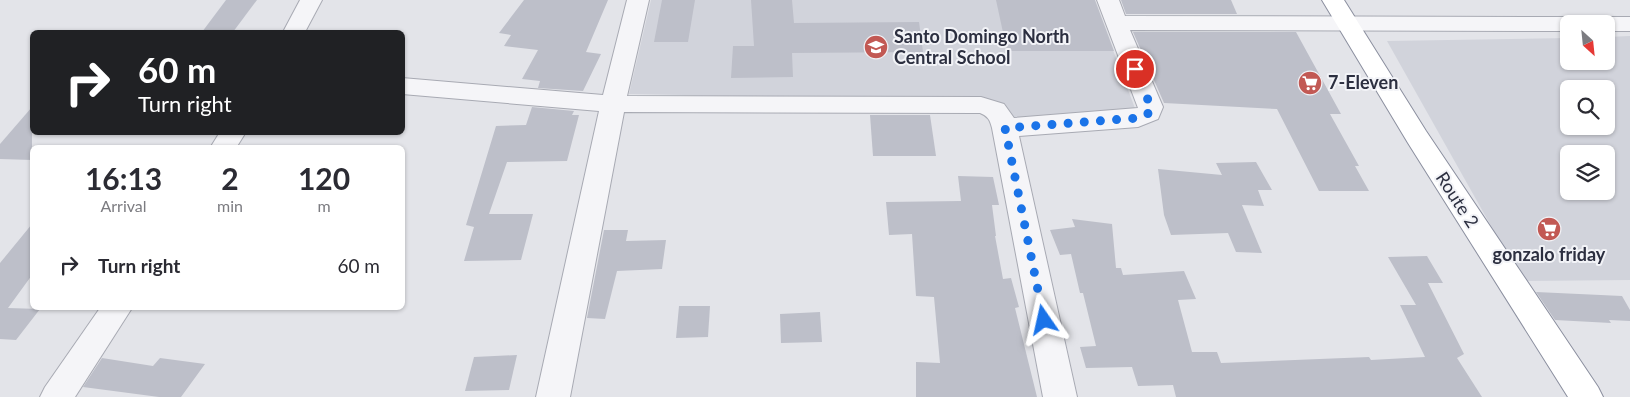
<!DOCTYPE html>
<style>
body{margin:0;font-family:Lato,sans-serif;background:#f2f2f3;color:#2b2b33;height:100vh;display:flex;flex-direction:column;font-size:19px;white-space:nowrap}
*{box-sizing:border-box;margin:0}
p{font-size:16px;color:#7c7c81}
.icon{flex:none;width:28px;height:28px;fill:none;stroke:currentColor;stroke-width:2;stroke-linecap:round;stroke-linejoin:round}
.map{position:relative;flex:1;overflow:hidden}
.side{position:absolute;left:30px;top:145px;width:375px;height:165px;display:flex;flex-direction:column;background:#fff;border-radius:8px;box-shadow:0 1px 4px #0004}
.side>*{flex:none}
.banner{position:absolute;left:30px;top:30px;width:375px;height:105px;border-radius:8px;box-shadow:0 1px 4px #0004;background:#202124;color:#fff;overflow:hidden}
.needle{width:32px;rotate:153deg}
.tools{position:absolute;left:1560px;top:15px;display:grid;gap:10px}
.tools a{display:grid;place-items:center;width:55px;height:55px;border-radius:8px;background:#fff;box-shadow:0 1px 4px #0004;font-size:25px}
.pin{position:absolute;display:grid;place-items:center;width:42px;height:42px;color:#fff;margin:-21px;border:2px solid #fff;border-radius:50%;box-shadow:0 1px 5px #0007}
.me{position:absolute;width:55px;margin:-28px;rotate:349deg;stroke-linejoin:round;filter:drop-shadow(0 0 4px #0008)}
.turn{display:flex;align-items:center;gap:18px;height:105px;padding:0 25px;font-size:22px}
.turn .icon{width:65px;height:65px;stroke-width:2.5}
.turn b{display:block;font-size:35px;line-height:42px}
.eta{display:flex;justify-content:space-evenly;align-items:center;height:85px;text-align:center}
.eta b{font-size:30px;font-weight:700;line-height:35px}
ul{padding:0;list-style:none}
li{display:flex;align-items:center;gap:15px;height:70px;padding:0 25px}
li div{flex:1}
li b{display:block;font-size:19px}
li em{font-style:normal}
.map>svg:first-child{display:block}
.built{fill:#d1d3db;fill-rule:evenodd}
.building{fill:#bdbfc9}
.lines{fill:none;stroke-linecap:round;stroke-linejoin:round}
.street-casing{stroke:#a8aab3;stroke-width:2}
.highway-casing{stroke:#8b8f9f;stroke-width:2}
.street{fill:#f5f5f8;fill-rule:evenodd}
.highway{fill:#fff;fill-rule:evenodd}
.route{stroke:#1a73e8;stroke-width:9;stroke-dasharray:0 16.2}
.labels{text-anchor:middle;stroke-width:4;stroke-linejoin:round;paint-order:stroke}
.poi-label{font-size:18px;font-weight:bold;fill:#2c2f40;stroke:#f2f3f7;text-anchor:start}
.street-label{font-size:18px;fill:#2c2f40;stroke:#f2f3f7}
</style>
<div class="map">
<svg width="1630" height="397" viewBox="0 0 1630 397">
<rect width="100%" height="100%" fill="#e3e4e9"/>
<g class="built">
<polygon points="651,0 1094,0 1136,111 1013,119 991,101 629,94"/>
<path d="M 1630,36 L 1630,280 L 1522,281 L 1387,41 L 1569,38 L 1569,61 L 1606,61 L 1606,37 ZM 1569,89 L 1606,89 L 1606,126 L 1569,126 ZM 1569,154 L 1606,154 L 1606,191 L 1569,191 Z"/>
</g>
<g class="building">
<polygon points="226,0 257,0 233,32 202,32"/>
<polygon points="524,0 608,0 586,52 601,54 583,91 538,88 540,81 522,79 538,50 504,46 511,35 499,33"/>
<polygon points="662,0 695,0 688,42 654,42"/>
<polygon points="751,0 792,0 794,23 919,22 923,52 792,53 793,77 731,78 733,46 754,46"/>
<polygon points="996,0 1095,0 1114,51 1007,51"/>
<polygon points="1121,0 1231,0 1237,14 1126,14"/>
<polygon points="1133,32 1296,32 1341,114 1330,114 1359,166 1355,166 1369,191 1319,191 1277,109 1164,103"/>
<polygon points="32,107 32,160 0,159 0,144"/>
<polygon points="532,107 574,111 572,115 579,115 567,161 507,162 489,214 533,214 521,260 464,261 474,227 466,225 496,126 526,125"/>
<polygon points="870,115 930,115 936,156 873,156"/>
<polygon points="1256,162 1272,190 1258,190 1264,206 1242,205 1262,253 1236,252 1228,233 1171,235 1164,215 1158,169 1222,175 1216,163"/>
<polygon points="958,176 993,177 999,205 992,205 996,236 995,236 1003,279 1011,278 1019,307 1015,308 1037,397 916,397 916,362 940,363 934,297 916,296 912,234 889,235 886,202 961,201"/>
<polygon points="1072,219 1112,224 1116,268 1121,268 1123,275 1184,271 1196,299 1178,300 1192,352 1217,352 1221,363 1369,357 1371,360 1425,357 1400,305 1416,305 1388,257 1427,256 1443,283 1428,283 1464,354 1457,358 1482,397 1176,397 1173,385 1138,386 1132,367 1086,368 1080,347 1096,346 1083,293 1080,293 1071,254 1060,255 1050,230 1075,227"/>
<polygon points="32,224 32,275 8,308 40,309 16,340 0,339 0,263"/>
<polygon points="604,230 628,230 626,241 666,240 662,269 617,271 605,319 587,318"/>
<polygon points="1536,292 1622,296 1630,310 1630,321 1609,320 1611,323 1555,320"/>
<polygon points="679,306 710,306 708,337 676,338"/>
<polygon points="820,312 822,342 781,343 780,314"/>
<polygon points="517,355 509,390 465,391 474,357"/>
<polygon points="102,358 153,366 160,358 205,364 181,397 159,397 83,387"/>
</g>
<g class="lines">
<g class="street-casing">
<g id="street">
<polygon points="300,0 322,0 305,32 283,32"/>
<path d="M 627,0 L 649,0 L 627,96 L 981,97 L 1004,104 L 1014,118 L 1138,108 L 1097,0 L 1119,0 L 1125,16 L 1569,17 L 1577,19 L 1580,24 L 1569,24 L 1569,31 L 1130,30 L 1163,107 L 1158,119 L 1138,127 L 1019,136 L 1077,397 L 1043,397 L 992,128 C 990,120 988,116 980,113 L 624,112 L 570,397 L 536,397 L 599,111 L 402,94 L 402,78 L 603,95 Z"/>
<polygon points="1606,17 1630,17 1630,31 1606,31 1606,24 1595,24 1598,19"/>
<polygon points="220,132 246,132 236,148 210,148"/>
<polygon points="100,308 132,308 75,397 40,397 45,387"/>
</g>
</g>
<g class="highway-casing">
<polygon id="highway" points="1322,0 1344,0 1426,131 1598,387 1603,397 1568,397 1408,143"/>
</g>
<use href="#street" class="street"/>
<use href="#highway" class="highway"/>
</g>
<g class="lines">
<polyline class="route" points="1044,320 1005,128 1138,118 1149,113 1151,107 1135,69"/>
</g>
<defs>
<g id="school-disc" transform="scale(1.25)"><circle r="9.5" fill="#c25954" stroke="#f2f3f7"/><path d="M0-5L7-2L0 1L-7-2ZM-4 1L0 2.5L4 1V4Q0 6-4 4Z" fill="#fff"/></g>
<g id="supermarket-disc" transform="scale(1.25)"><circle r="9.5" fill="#c25954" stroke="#f2f3f7"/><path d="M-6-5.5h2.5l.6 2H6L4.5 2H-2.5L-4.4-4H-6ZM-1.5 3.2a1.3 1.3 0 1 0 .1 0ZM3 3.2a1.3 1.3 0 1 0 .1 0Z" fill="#fff"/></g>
</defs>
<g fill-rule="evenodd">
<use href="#school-disc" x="876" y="47"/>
<use href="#supermarket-disc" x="1310" y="83"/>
<use href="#supermarket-disc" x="1549" y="229"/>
</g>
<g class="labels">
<g class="poi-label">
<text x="894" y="43">Santo Domingo North<tspan x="894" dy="21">Central School</tspan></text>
<text x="1328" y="89">7-Eleven</text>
<text x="1549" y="261" text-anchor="middle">gonzalo friday</text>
</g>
<g class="street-label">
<text transform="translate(1457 200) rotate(57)" y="6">Route 2</text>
</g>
</g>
</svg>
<div class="tools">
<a><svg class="needle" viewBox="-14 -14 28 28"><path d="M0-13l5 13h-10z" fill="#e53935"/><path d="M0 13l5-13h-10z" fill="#7c7c81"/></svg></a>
<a><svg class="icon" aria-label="search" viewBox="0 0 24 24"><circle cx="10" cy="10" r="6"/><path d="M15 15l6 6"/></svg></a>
<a><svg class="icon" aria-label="layers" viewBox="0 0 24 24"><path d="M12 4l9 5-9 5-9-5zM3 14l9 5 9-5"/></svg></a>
</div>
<div class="pin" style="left:1135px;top:69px;background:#d93025"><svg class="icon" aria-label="arrive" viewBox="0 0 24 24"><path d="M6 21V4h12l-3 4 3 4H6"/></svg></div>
<svg class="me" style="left:1044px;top:320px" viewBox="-20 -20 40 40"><path d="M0-17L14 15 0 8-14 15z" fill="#1a73e8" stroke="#fff" stroke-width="4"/></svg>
<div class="banner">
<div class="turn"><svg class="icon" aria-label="right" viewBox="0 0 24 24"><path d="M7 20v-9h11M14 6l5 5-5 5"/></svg><div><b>60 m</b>Turn right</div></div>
</div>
<section class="side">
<div class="eta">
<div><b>16:13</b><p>Arrival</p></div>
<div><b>2</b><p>min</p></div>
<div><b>120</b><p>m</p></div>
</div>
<ul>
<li><svg class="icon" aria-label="right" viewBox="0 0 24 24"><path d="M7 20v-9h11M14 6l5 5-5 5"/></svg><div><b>Turn right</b></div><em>60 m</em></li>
</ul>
</section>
</div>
